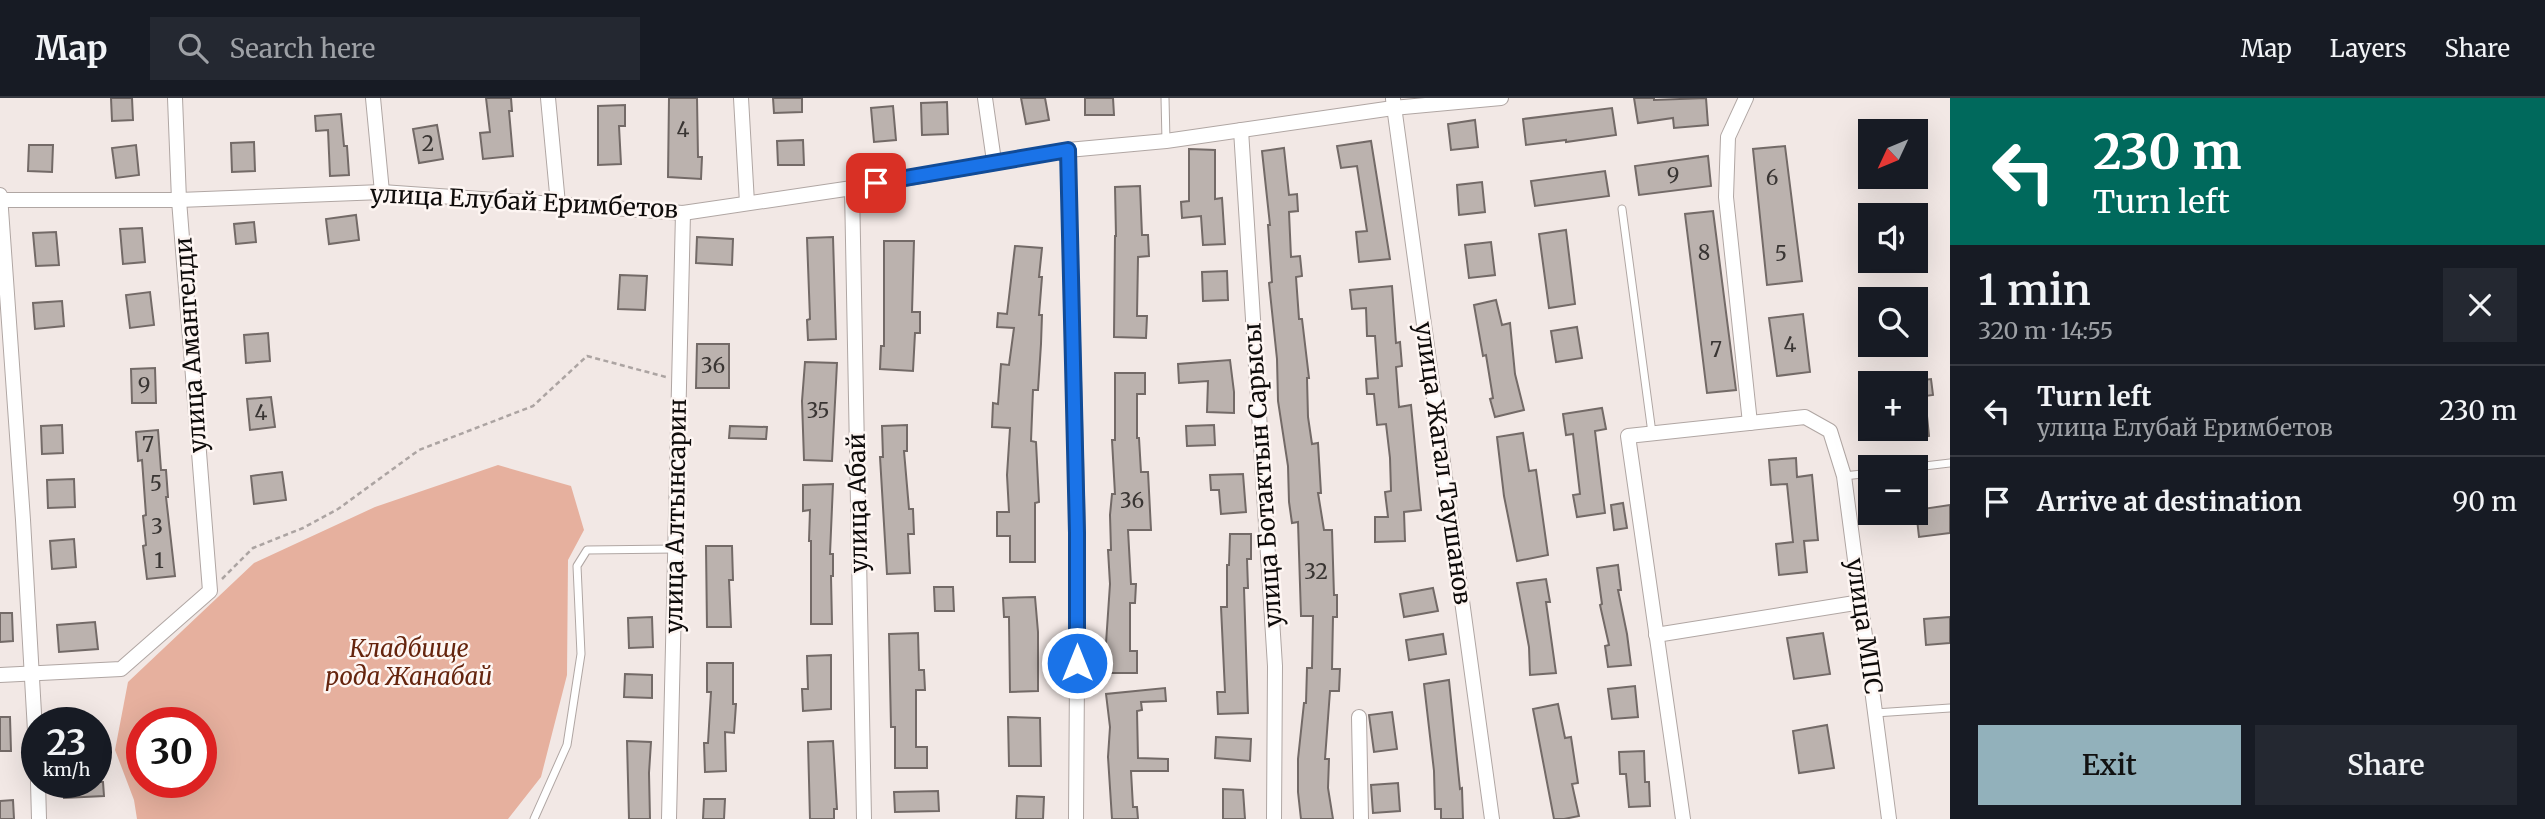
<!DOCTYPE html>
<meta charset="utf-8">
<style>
body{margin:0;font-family:Merriweather,serif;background:#242831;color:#f1f3f6;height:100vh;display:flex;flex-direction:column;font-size:26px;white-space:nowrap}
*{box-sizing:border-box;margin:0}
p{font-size:23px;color:#9ea1a6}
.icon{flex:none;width:38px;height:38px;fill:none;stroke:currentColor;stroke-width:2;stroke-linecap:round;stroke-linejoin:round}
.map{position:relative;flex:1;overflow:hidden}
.drawer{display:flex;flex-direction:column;background:#171b24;width:595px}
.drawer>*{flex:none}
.guide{background:#00695c;color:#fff;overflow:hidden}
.needle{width:46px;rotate:226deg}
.controls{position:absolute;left:1858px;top:21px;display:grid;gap:14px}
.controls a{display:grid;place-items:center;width:70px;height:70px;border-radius:0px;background:#171b24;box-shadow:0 7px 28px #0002;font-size:35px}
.speed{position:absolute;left:21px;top:609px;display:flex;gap:14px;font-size:35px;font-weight:700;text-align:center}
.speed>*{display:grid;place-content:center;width:91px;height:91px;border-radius:50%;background:#171b24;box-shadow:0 7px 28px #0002;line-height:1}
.speed small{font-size:18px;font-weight:400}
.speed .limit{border:10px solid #d22;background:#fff;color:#111}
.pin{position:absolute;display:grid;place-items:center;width:60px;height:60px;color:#fff;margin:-30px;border-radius:14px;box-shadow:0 4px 10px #0006}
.me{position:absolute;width:77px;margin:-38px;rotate:0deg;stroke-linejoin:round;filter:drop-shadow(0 0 5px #0008)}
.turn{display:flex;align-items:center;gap:24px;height:147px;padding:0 28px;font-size:32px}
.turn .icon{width:91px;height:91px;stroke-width:2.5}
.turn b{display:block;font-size:49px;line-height:60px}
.round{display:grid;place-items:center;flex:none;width:74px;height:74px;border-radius:0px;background:#242831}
.head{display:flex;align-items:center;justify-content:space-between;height:119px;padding:0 28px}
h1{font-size:42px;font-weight:600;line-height:52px}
.button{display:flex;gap:14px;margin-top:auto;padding:14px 28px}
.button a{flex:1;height:80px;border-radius:0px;background:#92b1bb;color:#111;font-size:28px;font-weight:600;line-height:80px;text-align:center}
.button a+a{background:#242831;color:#f1f3f6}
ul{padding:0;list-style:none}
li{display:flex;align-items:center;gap:21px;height:91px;padding:0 28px;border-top:2px solid #363941}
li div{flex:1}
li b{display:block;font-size:26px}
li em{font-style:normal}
header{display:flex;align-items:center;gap:42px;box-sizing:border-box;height:98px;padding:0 35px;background:#171b24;border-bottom:2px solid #363941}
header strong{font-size:33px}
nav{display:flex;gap:38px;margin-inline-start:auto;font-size:24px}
.search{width:490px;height:63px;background:#242831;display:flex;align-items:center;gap:18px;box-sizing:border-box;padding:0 24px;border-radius:0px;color:#9ea1a6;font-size:26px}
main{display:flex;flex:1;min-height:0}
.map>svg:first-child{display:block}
.green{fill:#e6b09e;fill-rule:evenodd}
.building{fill:#bbb2ae;stroke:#736a67;stroke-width:2}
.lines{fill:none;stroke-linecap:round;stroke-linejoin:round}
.service-casing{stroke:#b0a6a3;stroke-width:9}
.minor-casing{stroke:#b0a6a3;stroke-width:16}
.path{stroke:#aca4a2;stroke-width:2.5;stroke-dasharray:5 3.5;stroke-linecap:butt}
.service{stroke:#fff;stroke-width:7}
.minor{stroke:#fff;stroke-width:14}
.route-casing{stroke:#114b97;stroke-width:18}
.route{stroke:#1a73e8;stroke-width:12}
.labels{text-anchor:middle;stroke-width:5;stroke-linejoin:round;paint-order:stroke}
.number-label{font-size:21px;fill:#393533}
.street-label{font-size:24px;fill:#0e0b0a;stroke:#fef6f3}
.park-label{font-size:24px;font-style:italic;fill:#65240d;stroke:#fef6f3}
</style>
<header>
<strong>Map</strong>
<div class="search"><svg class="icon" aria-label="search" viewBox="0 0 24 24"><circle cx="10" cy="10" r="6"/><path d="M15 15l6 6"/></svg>Search here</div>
<nav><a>Map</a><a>Layers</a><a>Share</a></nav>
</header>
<main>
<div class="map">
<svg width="1950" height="721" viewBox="0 0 1950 721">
<rect width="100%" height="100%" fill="#f2e8e5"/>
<path class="green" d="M 498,367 L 571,388 L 584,432 L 568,462 L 567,577 L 541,679 L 508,721 L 137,721 L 134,702 L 115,652 L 128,584 L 254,465 L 375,409 ZM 142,625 L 201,625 L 201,684 L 142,684 Z"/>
<g class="building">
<polygon points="111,0 132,0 133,22 112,23"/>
<polygon points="486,0 511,0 512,13 509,13 513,58 483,61 480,35 490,34"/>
<polygon points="669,0 697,0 698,59 702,59 701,81 668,79"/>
<polygon points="773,0 802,0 802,14 774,15"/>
<polygon points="1021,0 1045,0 1049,22 1026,26"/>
<polygon points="1085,0 1113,0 1114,17 1085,17"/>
<polygon points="1634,0 1654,0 1654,2 1706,0 1708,27 1674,30 1673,20 1638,25"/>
<polygon points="947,4 948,36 922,37 921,5"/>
<polygon points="625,7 625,28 619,28 621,66 598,67 598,8"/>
<polygon points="893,8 896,42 874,44 871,10"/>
<polygon points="1612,10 1616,37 1566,44 1566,42 1526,47 1523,21"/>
<polygon points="341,16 344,48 347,48 349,77 330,78 328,32 316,33 315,18"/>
<polygon points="1475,22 1478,49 1451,52 1448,26"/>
<polygon points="437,27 443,61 419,65 413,31"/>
<polygon points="803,42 804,67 778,67 777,43"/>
<polygon points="1371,43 1390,161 1359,164 1356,134 1367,133 1357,68 1341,70 1337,48"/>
<polygon points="254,44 255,73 232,74 231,45"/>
<polygon points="29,47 53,47 52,74 28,73"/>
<polygon points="136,47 139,77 116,80 112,50"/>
<polygon points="1785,48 1802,183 1767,187 1753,51"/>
<polygon points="1284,50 1289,97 1297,96 1298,113 1289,114 1291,159 1300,158 1302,178 1296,179 1299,221 1302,221 1309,280 1307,280 1308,319 1312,346 1318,345 1321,395 1318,395 1324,432 1332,432 1334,497 1337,497 1337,519 1333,519 1332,571 1340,571 1339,593 1330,593 1325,661 1329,661 1328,690 1333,721 1301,721 1298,694 1298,661 1304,605 1306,605 1307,570 1312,570 1313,518 1301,518 1298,424 1292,425 1289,404 1288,368 1278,303 1277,261 1269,185 1272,184 1268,127 1270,127 1262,53"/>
<polygon points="1189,51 1215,52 1215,101 1222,100 1225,146 1203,147 1201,118 1182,120 1181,104 1189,103"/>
<polygon points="1708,58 1711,88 1639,97 1635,68"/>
<polygon points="1605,73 1609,98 1535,108 1531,83"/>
<polygon points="1482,84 1485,114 1459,117 1457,87"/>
<polygon points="1140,88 1142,137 1148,137 1149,158 1138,159 1137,218 1147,218 1146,240 1114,239 1115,138 1116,138 1115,89"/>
<polygon points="1713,113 1736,292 1707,295 1685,116"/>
<polygon points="356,117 359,142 329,146 326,121"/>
<polygon points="254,124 256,144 236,146 234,126"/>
<polygon points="142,130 145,164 123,166 120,131"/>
<polygon points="1566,132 1575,206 1549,210 1539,136"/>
<polygon points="56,134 59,167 36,168 33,135"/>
<polygon points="697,139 733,141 732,167 696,165"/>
<polygon points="833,139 836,241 808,242 807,222 810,221 807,140"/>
<polygon points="884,143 914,143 912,214 920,214 920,235 915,235 913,273 880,271 881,248 884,248"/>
<polygon points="1491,144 1495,177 1469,180 1465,147"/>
<polygon points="1015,148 1042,150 1039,179 1042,179 1039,217 1042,217 1041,246 1038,292 1033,292 1031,343 1036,344 1039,404 1035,405 1035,464 1010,464 1010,438 997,438 997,414 1009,414 1007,377 1010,330 992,329 993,305 998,306 1001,266 1009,267 1014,230 997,229 998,215 1007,216"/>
<polygon points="1227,173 1228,202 1203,203 1202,174"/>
<polygon points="620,177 647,178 645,212 618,211"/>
<polygon points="1392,188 1396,245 1400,244 1402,268 1396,269 1399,309 1411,307 1421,412 1404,414 1405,443 1375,444 1375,419 1388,419 1385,394 1391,393 1390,360 1386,326 1377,327 1374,296 1367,296 1366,281 1378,280 1375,238 1367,238 1366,210 1352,211 1350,192"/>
<polygon points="150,194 154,227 130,230 126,197"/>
<polygon points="1496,202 1502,227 1510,225 1515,276 1524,312 1495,319 1490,301 1493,300 1486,257 1483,258 1474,207"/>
<polygon points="62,203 64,228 35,231 33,205"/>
<polygon points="1803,216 1810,274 1777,278 1769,220"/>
<polygon points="1577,229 1582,260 1556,264 1551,233"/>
<polygon points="268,235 270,263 246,265 244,237"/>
<polygon points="697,246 729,246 729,290 696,290"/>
<polygon points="1230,262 1234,294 1234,315 1207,314 1208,283 1179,285 1178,266"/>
<polygon points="805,264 837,265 832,363 804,362 802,303"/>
<polygon points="155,270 156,305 132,305 131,271"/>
<polygon points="1115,275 1145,275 1145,296 1137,296 1137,340 1139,340 1141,374 1148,374 1151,432 1128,432 1131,486 1136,486 1135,505 1130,505 1130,553 1137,553 1137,575 1104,575 1110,486 1108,452 1111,452 1110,417 1112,396 1115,396 1112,342 1115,342"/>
<polygon points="1931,281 1933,297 1925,298 1929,338 1916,340 1916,283"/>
<polygon points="271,299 275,329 250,332 247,301"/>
<polygon points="1602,310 1606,331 1595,333 1605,415 1577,419 1573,397 1580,396 1573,336 1566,337 1563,316"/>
<polygon points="62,327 63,355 42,356 41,328"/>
<polygon points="907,327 907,353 904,353 909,411 913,411 914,436 908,436 910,475 887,476 880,359 883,359 882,328"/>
<polygon points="1214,327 1215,347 1187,348 1186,328"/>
<polygon points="730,328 767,329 766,341 729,340"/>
<polygon points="158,332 161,372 166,372 168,399 166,399 175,478 147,481 143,448 146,447 143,418 146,417 142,362 138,363 136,334"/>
<polygon points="1523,335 1529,373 1536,372 1548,457 1517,463 1504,398 1497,339"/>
<polygon points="1796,360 1797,379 1812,377 1818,442 1804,443 1807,474 1779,477 1776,446 1793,444 1787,386 1771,387 1769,362"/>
<polygon points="282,374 286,402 254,406 251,378"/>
<polygon points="1243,376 1246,414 1221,416 1219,392 1211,392 1210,377"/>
<polygon points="74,381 75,409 48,410 47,382"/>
<polygon points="833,386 830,456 833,456 833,478 831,478 832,526 811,526 811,443 809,443 810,412 803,413 803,387"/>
<polygon points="1623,405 1627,430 1614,432 1611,407"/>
<polygon points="1950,407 1950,435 1919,439 1916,412"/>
<polygon points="1230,436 1251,436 1251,461 1247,461 1248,490 1244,490 1248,615 1218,616 1217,594 1225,594 1221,509 1227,509 1227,467 1229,467"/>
<polygon points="74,441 76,469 52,471 50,443"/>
<polygon points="706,448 732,448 733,482 729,482 731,529 707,529"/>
<polygon points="1618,467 1621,492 1618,492 1627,536 1631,567 1608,569 1605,548 1609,547 1600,507 1602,506 1597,470"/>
<polygon points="1546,481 1550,504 1546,504 1556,575 1530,577 1529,549 1517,485"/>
<polygon points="934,489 953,489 954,513 935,513"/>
<polygon points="1433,490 1438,513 1404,519 1400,496"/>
<polygon points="1035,499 1038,534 1038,593 1010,594 1009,519 1004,519 1003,500"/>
<polygon points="0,515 12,515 13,543 0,544"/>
<polygon points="652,519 653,549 629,550 628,520"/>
<polygon points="1950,519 1950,545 1926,547 1924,521"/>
<polygon points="95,524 98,551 59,554 57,527"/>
<polygon points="918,535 919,572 924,572 925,592 916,592 916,649 927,649 927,670 895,670 895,629 891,629 889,536"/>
<polygon points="1823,535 1830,576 1794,581 1787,540"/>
<polygon points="1443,536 1446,556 1409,562 1406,542"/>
<polygon points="831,557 831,611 803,613 802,591 808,591 807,558"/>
<polygon points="707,565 733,565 733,606 736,606 734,635 725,634 726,673 705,674 704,645 708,645 711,594 707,594"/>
<polygon points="625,576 652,577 652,600 624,599"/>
<polygon points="1449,582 1460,691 1462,690 1463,721 1441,721 1441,711 1435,711 1434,673 1424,586"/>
<polygon points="1635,588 1638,619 1612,621 1608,591"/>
<polygon points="1165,590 1166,603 1141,604 1142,612 1137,613 1138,660 1168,661 1168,673 1131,673 1133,709 1137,709 1138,721 1112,721 1108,659 1110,629 1106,596"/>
<polygon points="1558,606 1565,640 1571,639 1578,685 1572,686 1579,718 1564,721 1554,721 1533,611"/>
<polygon points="1392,614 1397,651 1374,654 1369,617"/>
<polygon points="0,619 10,619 11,653 0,653"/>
<polygon points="1008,619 1040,620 1041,668 1009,668"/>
<polygon points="1827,627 1834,670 1799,675 1793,633"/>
<polygon points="1216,639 1251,641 1250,663 1215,660"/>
<polygon points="627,643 651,644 649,675 650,721 629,721"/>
<polygon points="833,643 837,711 834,711 834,721 810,721 808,644"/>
<polygon points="1644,653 1645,684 1649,684 1650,708 1629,709 1626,676 1620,676 1619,654"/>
<polygon points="63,684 103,684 104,698 64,700"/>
<polygon points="1398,685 1400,713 1373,715 1371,687"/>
<polygon points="1223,691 1243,692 1245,721 1223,721"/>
<polygon points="938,693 939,713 895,714 894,694"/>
<polygon points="1017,698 1044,699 1043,721 1016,721"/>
<polygon points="704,701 725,701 724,721 703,721"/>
<polygon points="13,702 14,721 0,721 0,703"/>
</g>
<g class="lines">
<g class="service-casing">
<g id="service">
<polyline points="1165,0 1166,43"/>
<polyline points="1622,111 1652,335"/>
<polyline points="1916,369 1950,365"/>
<polyline points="1844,378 1871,375"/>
<polyline points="1875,615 1950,610"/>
<polyline points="534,721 567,647 581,556 577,468 587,452 675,451"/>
</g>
</g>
<g class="minor-casing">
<g id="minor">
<polyline points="373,0 382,94"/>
<polyline points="548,0 558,106"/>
<polyline points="741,0 747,105"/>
<polyline points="985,0 994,63"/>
<polyline points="1746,0 1728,39 1726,99 1750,325"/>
<polyline points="1393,1 1492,721"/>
<polyline points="1241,32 1275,568 1274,721"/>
<polyline points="1068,52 1078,435 1076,721"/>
<polyline points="852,90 864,721"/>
<polyline points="0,97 23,422 37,668"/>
<polyline points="1,102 179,102 382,94 683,115 852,90 1068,52 1166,43 1393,10 1501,0"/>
<polyline points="1656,537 1861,504"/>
<polyline points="0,577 121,571 210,493 179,102 175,0"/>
<polyline points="1359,619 1361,721"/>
<polyline points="38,684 39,721"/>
<polyline points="669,721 683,115"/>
<polyline points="1683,721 1628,338 1805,319 1830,333 1844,378 1889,721"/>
</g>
</g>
<polyline class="path" points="222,481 253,450 303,430 338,411 419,352 533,308 587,258 666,279"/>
<use href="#service" class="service"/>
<use href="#minor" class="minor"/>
</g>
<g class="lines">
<g class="route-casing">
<polyline id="route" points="876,85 1068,52 1077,435 1077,565"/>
</g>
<use href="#route" class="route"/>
</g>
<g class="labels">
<g class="number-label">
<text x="683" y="39">4</text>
<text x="428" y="53">2</text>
<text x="1673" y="85">9</text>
<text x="1772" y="87">6</text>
<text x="1704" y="162">8</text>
<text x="1781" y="163">5</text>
<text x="1790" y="254">4</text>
<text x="1716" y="259">7</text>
<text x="713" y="275">36</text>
<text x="144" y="295">9</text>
<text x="818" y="320">35</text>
<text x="261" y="322">4</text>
<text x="148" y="354">7</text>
<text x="156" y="393">5</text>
<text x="1132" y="410">36</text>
<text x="157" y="436">3</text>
<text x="159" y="470">1</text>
<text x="1316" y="481">32</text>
</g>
<g class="street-label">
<text transform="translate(524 104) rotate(3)" y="8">улица Елубай Еримбетов</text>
<text transform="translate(191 247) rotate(-94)" y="8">улица Амангелди</text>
<text transform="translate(1443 365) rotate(82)" y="8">улица Жагал Таушанов</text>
<text transform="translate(1263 377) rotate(-94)" y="8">улица Ботактын Сарысы</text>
<text transform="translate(858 405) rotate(-91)" y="8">улица Абай</text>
<text transform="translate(676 418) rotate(-89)" y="8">улица Алтынсарин</text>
<text transform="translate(1864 528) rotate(82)" y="8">улица МПС</text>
</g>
<g class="park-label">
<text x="409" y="559">Кладбище<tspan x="409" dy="28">рода Жанабай</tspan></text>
</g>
</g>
</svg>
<div class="controls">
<a><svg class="needle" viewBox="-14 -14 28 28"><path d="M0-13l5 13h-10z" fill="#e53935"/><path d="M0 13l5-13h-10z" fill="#9ea1a6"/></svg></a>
<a><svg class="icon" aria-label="sound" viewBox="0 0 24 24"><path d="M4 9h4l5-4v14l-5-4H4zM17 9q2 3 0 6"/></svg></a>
<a><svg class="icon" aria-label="search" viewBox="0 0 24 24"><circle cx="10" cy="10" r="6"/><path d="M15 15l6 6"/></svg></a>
<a>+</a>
<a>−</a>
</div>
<div class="speed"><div>23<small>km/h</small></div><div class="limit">30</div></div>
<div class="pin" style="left:876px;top:85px;background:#d93025"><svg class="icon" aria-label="arrive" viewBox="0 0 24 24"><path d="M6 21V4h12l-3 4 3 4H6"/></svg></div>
<svg class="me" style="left:1077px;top:565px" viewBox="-20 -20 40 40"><circle r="17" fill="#1a73e8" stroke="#fff" stroke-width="3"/><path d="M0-11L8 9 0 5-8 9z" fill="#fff"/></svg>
</div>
<section class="drawer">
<div class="guide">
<div class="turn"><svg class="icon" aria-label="left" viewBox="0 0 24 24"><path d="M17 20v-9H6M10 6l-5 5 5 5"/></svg><div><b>230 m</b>Turn left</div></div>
</div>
<div class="head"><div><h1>1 min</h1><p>320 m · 14:55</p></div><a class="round"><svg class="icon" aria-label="close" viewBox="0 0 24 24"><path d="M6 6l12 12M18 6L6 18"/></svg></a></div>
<ul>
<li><svg class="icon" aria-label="left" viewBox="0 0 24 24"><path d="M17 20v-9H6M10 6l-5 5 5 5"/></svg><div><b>Turn left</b><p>улица Елубай Еримбетов</p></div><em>230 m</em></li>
<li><svg class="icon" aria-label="arrive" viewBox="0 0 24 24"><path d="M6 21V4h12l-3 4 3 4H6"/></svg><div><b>Arrive at destination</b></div><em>90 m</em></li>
</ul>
<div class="button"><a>Exit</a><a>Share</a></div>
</section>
</main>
